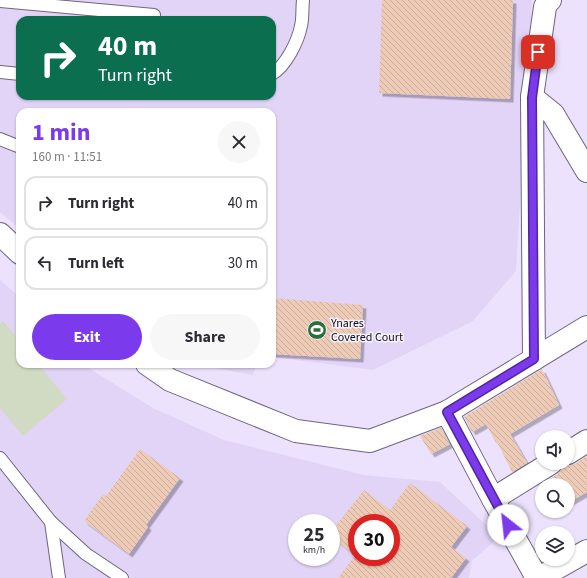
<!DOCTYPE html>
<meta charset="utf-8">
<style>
body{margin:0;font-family:"Source Sans 3",sans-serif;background:#f7f7f7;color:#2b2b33;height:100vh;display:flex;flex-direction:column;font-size:15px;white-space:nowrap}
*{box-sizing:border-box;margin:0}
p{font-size:13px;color:#7c7c81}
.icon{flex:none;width:22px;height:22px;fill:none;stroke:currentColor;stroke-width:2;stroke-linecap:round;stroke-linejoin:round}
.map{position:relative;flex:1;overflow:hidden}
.drawer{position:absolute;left:16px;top:108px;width:260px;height:260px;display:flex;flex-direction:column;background:#fff;border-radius:12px;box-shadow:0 1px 3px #0004}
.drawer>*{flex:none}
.hud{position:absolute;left:16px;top:16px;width:260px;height:84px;border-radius:12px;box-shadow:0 1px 3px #0004;background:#0b6e4f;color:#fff;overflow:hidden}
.buttons{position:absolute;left:535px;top:430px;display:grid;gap:8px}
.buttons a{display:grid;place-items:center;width:40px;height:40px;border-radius:50%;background:#fff;box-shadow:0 1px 3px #0004;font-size:20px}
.speed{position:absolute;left:288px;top:514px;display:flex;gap:8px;font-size:20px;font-weight:700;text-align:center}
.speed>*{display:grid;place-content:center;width:52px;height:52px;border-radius:50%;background:#fff;box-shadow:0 1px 3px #0004;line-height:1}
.speed small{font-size:10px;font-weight:400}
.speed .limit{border:6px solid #d22;background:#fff;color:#111}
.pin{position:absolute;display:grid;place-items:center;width:34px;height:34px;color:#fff;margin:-17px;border-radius:8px;box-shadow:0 2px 6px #0006}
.me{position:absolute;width:44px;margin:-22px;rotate:331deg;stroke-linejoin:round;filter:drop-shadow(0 0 3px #0008)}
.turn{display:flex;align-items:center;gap:14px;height:84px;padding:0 16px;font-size:18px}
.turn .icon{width:52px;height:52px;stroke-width:2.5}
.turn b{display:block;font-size:28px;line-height:34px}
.round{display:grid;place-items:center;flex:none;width:42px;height:42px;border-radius:21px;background:#f7f7f7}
.headline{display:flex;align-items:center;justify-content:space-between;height:68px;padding:0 16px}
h1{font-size:24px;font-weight:700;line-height:30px;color:#7c3aed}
.primary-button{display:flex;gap:8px;margin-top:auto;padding:8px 16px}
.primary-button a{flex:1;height:46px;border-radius:24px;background:#7c3aed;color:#fff;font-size:16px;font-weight:700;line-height:46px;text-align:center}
.primary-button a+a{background:#f7f7f7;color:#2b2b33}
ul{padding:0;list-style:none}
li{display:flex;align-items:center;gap:12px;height:54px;margin:0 8px 6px;padding:0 8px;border:2px solid #e1e1e2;border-radius:12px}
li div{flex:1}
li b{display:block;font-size:15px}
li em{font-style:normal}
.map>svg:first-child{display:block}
.built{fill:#e2d4f7;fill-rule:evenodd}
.grass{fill:#d1dbc4}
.building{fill:url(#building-back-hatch);filter:url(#shadow)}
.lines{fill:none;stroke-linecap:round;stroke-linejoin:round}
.service-casing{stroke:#6f657d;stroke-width:14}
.minor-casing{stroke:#6f657d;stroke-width:24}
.service{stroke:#fff;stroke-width:12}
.minor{stroke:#fff;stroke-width:22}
.route-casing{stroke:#51269a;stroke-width:10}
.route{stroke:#7c3aed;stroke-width:7}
.labels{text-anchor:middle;stroke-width:3;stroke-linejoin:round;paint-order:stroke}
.poi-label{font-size:12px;fill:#110d16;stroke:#f7f3fe;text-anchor:start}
</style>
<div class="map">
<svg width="587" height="578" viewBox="0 0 587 578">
<defs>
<pattern id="building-back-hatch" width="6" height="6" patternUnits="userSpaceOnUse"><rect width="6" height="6" fill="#eecbb7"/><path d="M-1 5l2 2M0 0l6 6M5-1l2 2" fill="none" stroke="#cbad9d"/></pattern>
<filter id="shadow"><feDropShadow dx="3.5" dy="3.5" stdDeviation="0" flood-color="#0004"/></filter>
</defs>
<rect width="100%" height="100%" fill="#ede2fe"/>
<g class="built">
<path d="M 0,0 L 532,0 L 516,271 L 473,321 L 373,370 L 272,357 L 272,112 L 20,112 L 20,229 L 0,212 ZM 20,20 L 272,20 L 272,96 L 20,96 Z"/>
<path d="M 0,280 L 14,292 L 20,299 L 20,364 L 82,364 L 153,408 L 224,440 L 364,475 L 440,482 L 499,537 L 472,561 L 469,578 L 0,578 ZM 297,523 L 331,523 L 331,557 L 297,557 ZM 357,523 L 391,523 L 391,557 L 357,557 Z"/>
<polygon points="193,364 256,364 253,375"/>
</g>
<polygon class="grass" points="3,321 20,341 20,364 38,364 67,399 23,436 0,408 0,324"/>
<g class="building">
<polygon points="382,0 513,0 510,99 379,93"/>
<polygon points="272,298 363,305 360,359 272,354"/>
<polygon points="542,369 559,405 510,434 527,463 512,472 497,442 496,443 486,424 472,432 464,417"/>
<polygon points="441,428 450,444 431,454 420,436"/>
<polygon points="140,449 180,478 146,525 148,527 129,554 84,521 103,494 106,496"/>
<polygon points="587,456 587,492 568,503 568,485 542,485 542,495 538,486 558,474 562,469 562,467 566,465 569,465 575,464"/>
<polygon points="410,483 467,526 451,547 466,558 451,578 338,578 354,557 391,557 391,523 357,523 357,557 331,536 331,532 364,490 390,510"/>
</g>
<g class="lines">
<g class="service-casing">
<g id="service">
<polyline points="0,1 154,15"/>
<polyline points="0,72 20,74"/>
<path d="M 272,74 C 286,66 298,41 301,26 C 303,18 302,8 303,0"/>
<polyline points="0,139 20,147"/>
<polyline points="0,458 51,522 86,554 122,578"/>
<polyline points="51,522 59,578"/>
</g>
</g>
<g class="minor-casing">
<g id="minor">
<polyline points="532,97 553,114 587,171"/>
<polyline points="0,234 20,253"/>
<polyline points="534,359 532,97 545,7 548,1 550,0"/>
<polyline points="147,364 170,380 296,431 370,441 447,412 587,327"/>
<polyline points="447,412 493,499 537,578"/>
<polyline points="568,453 587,441"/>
<polyline points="493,499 551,463"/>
<polyline points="539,578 587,551"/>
</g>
</g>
<use href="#service" class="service"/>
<use href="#minor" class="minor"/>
</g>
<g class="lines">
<g class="route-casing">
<polyline id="route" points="508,525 447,412 534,359 532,98 538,52"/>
</g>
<use href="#route" class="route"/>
</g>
<defs>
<g id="stadium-disc" transform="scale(1)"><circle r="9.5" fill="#2d6f3a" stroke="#f7f3fe"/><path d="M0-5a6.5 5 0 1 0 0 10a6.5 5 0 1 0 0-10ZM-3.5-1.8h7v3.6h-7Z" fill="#fff"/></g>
</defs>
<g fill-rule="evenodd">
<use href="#stadium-disc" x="317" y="330"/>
</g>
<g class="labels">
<g class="poi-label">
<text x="331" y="327">Ynares<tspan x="331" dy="14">Covered Court</tspan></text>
</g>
</g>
</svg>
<div class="buttons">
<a><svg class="icon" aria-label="sound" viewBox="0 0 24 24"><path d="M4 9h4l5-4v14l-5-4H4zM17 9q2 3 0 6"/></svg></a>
<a><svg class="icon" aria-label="search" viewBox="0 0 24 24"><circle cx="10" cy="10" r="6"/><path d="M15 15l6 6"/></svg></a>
<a><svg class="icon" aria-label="layers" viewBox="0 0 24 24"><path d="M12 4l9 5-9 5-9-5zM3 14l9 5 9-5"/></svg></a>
</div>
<div class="speed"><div>25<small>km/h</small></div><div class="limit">30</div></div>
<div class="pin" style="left:538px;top:52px;background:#d93025"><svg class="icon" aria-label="arrive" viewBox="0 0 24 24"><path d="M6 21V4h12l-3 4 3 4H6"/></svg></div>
<svg class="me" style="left:508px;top:525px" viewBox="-20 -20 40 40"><circle r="19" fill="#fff"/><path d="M0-13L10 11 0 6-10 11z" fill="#7c3aed"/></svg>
<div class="hud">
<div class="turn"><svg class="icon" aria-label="right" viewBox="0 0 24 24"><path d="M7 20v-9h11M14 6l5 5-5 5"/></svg><div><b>40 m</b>Turn right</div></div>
</div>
<section class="drawer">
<div class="headline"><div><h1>1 min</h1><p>160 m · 11:51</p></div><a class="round"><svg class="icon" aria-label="close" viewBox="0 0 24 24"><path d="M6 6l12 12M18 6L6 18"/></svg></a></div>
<ul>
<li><svg class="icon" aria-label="right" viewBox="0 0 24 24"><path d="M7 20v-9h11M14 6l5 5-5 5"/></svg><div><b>Turn right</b></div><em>40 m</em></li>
<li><svg class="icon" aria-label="left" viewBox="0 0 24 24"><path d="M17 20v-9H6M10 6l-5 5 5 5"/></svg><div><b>Turn left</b></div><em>30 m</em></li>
</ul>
<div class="primary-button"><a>Exit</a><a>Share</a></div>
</section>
</div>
